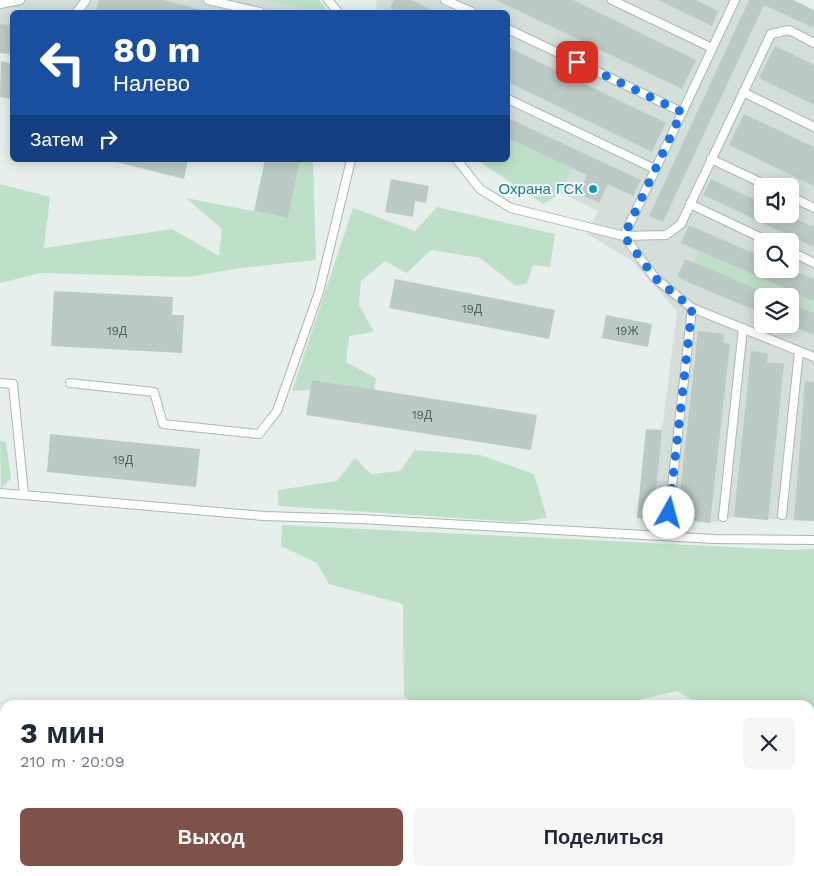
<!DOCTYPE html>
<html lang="ru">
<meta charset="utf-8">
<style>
body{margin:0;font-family:"Work Sans",sans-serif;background:#f6f6f7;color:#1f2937;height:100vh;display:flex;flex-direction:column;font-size:19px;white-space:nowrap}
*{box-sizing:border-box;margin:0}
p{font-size:16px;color:#747a83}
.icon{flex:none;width:28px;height:28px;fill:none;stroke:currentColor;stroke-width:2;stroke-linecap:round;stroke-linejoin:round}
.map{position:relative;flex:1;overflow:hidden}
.side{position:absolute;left:0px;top:700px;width:815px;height:176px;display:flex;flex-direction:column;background:#fff;border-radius:15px 15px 0 0;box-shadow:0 2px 12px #0003}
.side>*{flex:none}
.hud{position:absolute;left:10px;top:10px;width:500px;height:152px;border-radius:8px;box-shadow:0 2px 12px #0003;background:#1a4fa0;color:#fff;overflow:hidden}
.fabs{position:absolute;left:754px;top:178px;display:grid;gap:10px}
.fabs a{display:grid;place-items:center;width:45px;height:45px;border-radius:8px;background:#fff;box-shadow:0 2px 12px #0003;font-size:25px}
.pin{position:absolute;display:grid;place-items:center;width:42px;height:42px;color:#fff;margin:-21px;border-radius:10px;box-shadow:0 2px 8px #0006}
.me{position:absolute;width:55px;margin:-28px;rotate:7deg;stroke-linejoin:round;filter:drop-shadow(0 0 4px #0008)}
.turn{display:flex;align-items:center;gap:18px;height:105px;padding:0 20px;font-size:22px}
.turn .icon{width:65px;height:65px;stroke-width:2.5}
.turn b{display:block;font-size:35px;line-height:42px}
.then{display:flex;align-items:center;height:48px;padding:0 20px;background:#0003;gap:10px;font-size:19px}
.round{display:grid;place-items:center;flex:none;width:52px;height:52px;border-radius:8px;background:#f6f6f7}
.headline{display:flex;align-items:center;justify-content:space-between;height:85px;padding:0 20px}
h1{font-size:30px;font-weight:700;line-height:38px}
.primary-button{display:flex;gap:10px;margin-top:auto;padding:10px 20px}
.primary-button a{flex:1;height:58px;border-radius:8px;background:#7f5249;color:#fff;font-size:20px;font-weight:700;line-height:58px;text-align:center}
.primary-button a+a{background:#f6f6f7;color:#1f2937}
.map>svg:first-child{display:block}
.built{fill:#d4dfda;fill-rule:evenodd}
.green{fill:#bfe0c8}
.building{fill:#bbcac4}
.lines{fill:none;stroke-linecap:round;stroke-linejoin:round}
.lane-casing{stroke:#a8b8b2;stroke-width:10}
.lane{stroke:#fff;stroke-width:8}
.route{stroke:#1a73e8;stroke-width:9;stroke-dasharray:0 16.2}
.culture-dot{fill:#0f9aa8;stroke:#f7fbf9;stroke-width:2}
.labels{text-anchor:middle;stroke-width:4;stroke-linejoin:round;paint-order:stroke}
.number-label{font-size:12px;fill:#4a645c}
.culture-label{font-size:15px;fill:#0d838f;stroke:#f7fbf9;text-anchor:end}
</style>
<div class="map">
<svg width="814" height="876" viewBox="0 0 814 876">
<rect width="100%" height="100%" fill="#e6efeb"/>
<g class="built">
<polygon points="0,0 265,0 317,11 12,12 12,54 0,53"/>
<path d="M 376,0 L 793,0 L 814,10 L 814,521 L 734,517 L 710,523 L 677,519 L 637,518 L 646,429 L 662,430 L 677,311 L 631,260 L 587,234 L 598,211 L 561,193 L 573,168 L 508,138 L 508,12 L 377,12 ZM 762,186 L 790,186 L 790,214 L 762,214 ZM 762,241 L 790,241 L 790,269 L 762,269 ZM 762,296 L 790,296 L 790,324 L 762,324 Z"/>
</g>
<g class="green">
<polygon points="265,0 319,0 328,12 316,12"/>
<polygon points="508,138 573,168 561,193 543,204 477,160 508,160"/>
<polygon points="300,160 313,160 316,260 241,268 188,277 41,273 0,283 0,184 50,197 44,248 172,229 219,256 222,229 186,198 288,218"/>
<polygon points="437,207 555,234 550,267 533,265 527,283 516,286 480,258 431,250 407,273 385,261 361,281 359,305 374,332 349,336 346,362 376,378 374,390 312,380 310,390 292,391 353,208 415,231"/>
<polygon points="698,251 814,301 814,313 790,303 790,296 773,296 694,263"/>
<polygon points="0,441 6,442 11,479 1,488"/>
<polygon points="415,450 480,455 534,474 547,518 517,522 278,506 278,490 337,481 355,458 371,474 400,471"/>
<polygon points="282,525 790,550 814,549 814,738 810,738 810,705 700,705 677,691 634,701 631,705 414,705 404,696 403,604 329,584 317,563 281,546"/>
<polygon points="810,760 814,760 814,822 810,819"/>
</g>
<g class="building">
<polygon points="99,0 162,0 212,12 96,12"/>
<polygon points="394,0 411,0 437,12 399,12 390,8"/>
<polygon points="496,0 573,0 696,60 682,89"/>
<polygon points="658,0 696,0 718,11 712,26"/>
<polygon points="749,0 793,0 814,10 814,28 764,5 663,222 649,216"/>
<polygon points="0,24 12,25 12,54 0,53"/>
<polygon points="775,46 814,65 814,105 759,78"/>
<polygon points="508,47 666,123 652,152 508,82"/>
<polygon points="1,61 12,64 12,99 0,97"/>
<polygon points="744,114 814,147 814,186 729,145"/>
<polygon points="508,118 641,180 633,196 608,184 599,203 578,193 587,175 508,138"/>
<polygon points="109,160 188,160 184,179"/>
<polygon points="265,160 300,160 288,218 254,211"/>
<polygon points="391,179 429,186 426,203 415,201 413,217 385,212"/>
<polygon points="711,179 762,203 762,214 785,214 814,227 814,247 703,195"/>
<polygon points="689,225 762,257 762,269 790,269 814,279 814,301 681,243"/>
<polygon points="685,259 712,270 773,296 762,296 762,313 704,289 677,277"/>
<polygon points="395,279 555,310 549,339 389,308"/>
<polygon points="54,291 173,297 172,315 184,315 182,353 51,346"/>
<polygon points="790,303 814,313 814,335 790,325"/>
<polygon points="606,315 652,324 648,347 602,338"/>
<polygon points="698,331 724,334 723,343 730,344 710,523 677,519"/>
<polygon points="751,351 768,353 767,362 784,364 768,520 734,517"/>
<polygon points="312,380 537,415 531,450 306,415"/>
<polygon points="805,381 814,382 814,521 794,520"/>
<polygon points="646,429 662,430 653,520 637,518"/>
<polygon points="50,434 200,449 196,487 47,472"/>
</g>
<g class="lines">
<g class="lane-casing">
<g id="lane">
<polyline points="208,0 260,12"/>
<polyline points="328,0 338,12"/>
<polyline points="445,0 472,12"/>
<polyline points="612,0 712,48"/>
<polyline points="0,4 20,0"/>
<polyline points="77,12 86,0"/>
<polyline points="508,29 682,112"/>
<polyline points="814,43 789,30 771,34 681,224 666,235 624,236 655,278 692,308 814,357"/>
<polyline points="743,92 814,127"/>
<polyline points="508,99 655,169"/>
<polyline points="711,159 768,186"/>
<polyline points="457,160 480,189 511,208 624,236 735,0"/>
<polyline points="790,196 814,208"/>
<polyline points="690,204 768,241"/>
<polyline points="790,251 814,263"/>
<polyline points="0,383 13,384 24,494"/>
<polyline points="70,383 154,392 163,424 259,434 277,411 319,292 351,160"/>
<polyline points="0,493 264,516 360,519 714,539 814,540"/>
<polyline points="669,513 692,308"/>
<polyline points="782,515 799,351"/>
<polyline points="723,517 743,328"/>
<polyline points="810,750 814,750"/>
<polyline points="555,876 561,871"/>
</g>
</g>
<use href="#lane" class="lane"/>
</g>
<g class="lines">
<polyline class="route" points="577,62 682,112 624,236 655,278 692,308 669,513"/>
</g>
<circle class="culture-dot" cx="593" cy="189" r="5"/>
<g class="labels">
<g class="number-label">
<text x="472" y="313">19Д</text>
<text x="117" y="335">19Д</text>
<text x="627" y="335">19Ж</text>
<text x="422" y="419">19Д</text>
<text x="123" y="464">19Д</text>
</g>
<g class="culture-label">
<text x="583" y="194">Охрана ГСК</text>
</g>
</g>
</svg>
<div class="fabs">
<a><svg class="icon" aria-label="sound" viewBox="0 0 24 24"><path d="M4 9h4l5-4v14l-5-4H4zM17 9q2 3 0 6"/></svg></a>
<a><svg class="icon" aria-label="search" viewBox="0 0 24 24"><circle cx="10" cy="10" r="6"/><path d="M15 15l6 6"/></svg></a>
<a><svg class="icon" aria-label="layers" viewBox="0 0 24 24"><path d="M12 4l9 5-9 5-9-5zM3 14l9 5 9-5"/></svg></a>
</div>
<div class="pin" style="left:577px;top:62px;background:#d93025"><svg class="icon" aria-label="arrive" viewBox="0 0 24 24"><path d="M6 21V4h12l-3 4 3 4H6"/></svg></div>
<svg class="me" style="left:669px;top:513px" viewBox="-20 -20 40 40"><circle r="19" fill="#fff"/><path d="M0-13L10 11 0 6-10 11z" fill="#1a73e8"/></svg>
<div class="hud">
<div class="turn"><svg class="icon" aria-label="left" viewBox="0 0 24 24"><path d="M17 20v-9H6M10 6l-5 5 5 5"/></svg><div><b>80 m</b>Налево</div></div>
<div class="then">Затем<svg class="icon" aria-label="right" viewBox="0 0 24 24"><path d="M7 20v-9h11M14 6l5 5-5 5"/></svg></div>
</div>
<section class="side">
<div class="headline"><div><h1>3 мин</h1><p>210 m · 20:09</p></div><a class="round"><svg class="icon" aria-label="close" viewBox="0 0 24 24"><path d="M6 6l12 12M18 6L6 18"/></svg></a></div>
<div class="primary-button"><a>Выход</a><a>Поделиться</a></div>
</section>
</div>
